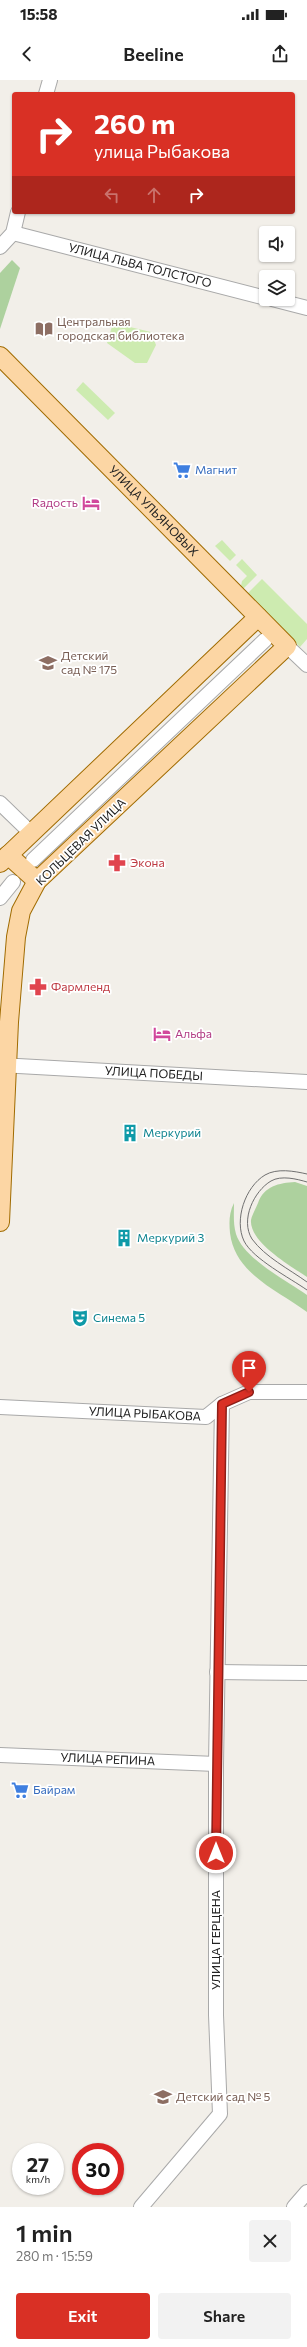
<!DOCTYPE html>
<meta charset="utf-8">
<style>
body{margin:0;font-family:Commissioner,sans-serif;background:#f2f2f2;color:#222;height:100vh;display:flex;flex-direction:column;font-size:15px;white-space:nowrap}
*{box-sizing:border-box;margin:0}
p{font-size:13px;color:#767676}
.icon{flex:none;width:22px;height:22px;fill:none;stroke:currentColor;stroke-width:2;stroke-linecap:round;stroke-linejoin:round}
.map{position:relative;height:2127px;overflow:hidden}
.side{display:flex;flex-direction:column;background:#fff;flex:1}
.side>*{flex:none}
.banner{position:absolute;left:12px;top:12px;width:283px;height:122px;border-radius:4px;box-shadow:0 1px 3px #0004;background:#d93025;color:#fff;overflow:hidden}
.controls{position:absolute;left:259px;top:146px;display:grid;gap:8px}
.controls a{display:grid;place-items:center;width:36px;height:36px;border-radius:4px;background:#fff;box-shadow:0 1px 3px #0004;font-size:20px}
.speed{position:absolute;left:12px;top:2063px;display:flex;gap:8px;font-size:20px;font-weight:700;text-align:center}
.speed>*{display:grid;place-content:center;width:52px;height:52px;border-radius:50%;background:#fff;box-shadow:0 1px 3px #0004;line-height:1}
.speed small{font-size:10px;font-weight:400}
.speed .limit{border:6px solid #d22;background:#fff;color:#111}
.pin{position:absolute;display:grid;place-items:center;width:34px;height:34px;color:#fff;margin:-41px -17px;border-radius:50% 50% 50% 0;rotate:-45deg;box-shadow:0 0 4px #0007}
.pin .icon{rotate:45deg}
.me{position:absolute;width:44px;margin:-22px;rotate:0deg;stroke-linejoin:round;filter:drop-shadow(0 0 3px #0008)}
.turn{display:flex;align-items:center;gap:14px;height:84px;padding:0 16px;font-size:18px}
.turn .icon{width:52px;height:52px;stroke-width:2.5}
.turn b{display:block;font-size:28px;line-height:34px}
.lanes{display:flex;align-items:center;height:38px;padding:0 16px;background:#0003;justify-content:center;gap:20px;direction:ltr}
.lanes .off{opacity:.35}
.round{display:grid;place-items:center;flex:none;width:42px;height:42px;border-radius:4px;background:#f2f2f2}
.overview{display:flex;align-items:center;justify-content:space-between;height:68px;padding:0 16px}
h1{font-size:24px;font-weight:600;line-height:30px}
.button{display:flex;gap:8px;margin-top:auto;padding:8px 16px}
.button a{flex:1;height:46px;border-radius:4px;background:#d93025;color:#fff;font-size:16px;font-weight:600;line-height:46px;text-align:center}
.button a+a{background:#f2f2f2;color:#222}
.status{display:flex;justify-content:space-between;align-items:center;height:28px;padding:0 20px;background:#fff;direction:ltr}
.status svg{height:11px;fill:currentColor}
header{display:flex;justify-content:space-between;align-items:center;height:52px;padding:0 16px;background:#fff;font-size:18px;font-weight:600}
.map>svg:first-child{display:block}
.grass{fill:#cdebb0}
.forest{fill:#add19e}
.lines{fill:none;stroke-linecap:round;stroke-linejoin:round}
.minor-casing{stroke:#a9a9a9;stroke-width:16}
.major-casing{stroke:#a06b00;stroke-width:20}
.minor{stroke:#fff;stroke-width:14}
.major{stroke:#fcd6a4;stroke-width:18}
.tram{stroke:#707070;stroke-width:1}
.route-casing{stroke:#8d1f18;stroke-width:10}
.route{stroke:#d93025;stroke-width:7}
.labels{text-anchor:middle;stroke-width:3.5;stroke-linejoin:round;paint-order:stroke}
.street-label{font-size:12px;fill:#222;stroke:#fff}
.education-label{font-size:12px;fill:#785e54;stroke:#fff;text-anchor:start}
.shop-label{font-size:12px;fill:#366cbe;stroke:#fff;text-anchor:start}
.hotel-label{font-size:12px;fill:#b23c85;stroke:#fff;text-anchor:end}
.health-label{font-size:12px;fill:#be3a42;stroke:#fff;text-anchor:start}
.culture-label{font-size:12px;fill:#0d838f;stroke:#fff;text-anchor:start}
</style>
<div class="status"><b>15:58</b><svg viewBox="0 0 49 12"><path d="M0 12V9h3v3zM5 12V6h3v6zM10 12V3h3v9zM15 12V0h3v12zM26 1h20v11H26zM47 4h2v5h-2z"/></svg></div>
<header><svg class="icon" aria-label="back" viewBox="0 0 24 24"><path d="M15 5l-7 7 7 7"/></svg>Beeline<svg class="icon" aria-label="share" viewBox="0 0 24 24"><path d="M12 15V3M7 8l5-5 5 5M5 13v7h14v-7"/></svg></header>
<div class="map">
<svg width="307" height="2127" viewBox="0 0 307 2127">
<rect width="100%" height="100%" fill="#f2efe9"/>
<g class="grass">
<polygon points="113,243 151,252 156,265 147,283 135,283 107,263"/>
<polygon points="83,302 115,333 108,340 76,310"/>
<polygon points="222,460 236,475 230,481 215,466"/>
<polygon points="242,479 257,495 243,509 241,506 242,501 247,496 236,485"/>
<polygon points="262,499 307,544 307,559 300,567 247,514"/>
</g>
<g class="forest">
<polygon points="12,180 20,188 0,249 0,193"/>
<path d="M 295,1102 L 307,1106 L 307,1197 C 291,1186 249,1162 251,1140 C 252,1135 256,1128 258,1123 C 264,1106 279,1103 295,1102 Z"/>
<path d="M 234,1123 C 234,1133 233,1144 236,1154 C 244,1179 286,1200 307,1215 L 307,1232 C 277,1210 235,1194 230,1153 C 229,1142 229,1133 234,1123 Z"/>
</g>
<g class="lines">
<g class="minor-casing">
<g id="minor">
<polyline points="46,14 50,0"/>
<path id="s1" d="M 13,153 L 266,218"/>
<polyline points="0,167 13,153 18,132"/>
<polyline points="272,219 307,228"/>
<polyline points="287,566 307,585"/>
<polyline points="0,723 31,753"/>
<polyline points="33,780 265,560"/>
<polyline points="0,818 13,802"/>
<path id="s2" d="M 0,985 L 307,1002"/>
<path id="s3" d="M 0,1327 L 206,1337 L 222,1324 L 249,1312 L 307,1312"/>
<polyline points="217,1592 307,1593"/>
<path id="s4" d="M 0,1675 L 216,1684"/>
<polyline points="141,2127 220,2034 216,1935 216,1684 222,1324"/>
<polyline points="294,2127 307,2112"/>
</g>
</g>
<g class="major-casing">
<g id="major">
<path id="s5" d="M 0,276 L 287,566 L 37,801 L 21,831 L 16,857 L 9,942 L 0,1142"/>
<polyline points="8,775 37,801"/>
<polyline points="0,783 258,537"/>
</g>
</g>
<use href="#minor" class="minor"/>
<use href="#major" class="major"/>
<g class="tram">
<path d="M 307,1094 C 294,1091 277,1088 265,1095 C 245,1107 234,1140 244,1161 C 253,1179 290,1198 307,1210"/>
<path d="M 307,1102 C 297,1099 281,1095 271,1101 C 254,1111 240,1140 252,1159 C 265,1177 289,1189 307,1202"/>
</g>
</g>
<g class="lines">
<g class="route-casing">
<polyline id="route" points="216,1773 222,1324 249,1312"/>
</g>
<use href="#route" class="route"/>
</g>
<defs>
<g id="library-bare" transform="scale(1.38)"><path d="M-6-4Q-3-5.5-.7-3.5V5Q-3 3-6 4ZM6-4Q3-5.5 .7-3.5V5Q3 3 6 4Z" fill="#8d6e63" stroke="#fff" stroke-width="2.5" paint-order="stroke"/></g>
<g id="supermarket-bare" transform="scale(1.38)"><path d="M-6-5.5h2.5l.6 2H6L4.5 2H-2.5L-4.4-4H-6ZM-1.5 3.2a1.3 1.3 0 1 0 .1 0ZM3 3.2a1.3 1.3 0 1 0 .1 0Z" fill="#3f7fe0" stroke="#fff" stroke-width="2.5" paint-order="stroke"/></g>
<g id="hotel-bare" transform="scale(1.38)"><path d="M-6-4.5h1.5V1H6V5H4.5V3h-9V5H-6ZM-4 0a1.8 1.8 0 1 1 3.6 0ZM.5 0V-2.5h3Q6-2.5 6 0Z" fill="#d1479c" stroke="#fff" stroke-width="2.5" paint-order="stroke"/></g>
<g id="school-bare" transform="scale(1.38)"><path d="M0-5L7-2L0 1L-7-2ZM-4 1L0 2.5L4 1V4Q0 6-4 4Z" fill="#8d6e63" stroke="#fff" stroke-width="2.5" paint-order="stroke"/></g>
<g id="pharmacy-bare" transform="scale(1.38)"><path d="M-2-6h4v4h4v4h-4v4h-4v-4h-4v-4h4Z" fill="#e0444e" stroke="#fff" stroke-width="2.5" paint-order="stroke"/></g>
<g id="building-bare" transform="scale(1.38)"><path d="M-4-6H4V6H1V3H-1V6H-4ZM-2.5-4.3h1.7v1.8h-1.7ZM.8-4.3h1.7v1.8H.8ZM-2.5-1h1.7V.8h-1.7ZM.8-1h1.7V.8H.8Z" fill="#0f9aa8" stroke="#fff" stroke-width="2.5" paint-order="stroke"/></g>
<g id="theatre-bare" transform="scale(1.38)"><path d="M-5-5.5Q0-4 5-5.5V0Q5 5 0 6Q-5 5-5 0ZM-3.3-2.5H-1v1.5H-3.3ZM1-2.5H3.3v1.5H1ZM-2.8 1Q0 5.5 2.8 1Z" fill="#0f9aa8" stroke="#fff" stroke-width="2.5" paint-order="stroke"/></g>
</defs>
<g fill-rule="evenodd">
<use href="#library-bare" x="44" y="249"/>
<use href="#supermarket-bare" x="182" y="390"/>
<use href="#hotel-bare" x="91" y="423"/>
<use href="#school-bare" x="48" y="583"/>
<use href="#pharmacy-bare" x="117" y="783"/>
<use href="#pharmacy-bare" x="38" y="907"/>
<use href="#hotel-bare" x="162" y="954"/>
<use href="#building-bare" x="130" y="1053"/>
<use href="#building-bare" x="124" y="1158"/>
<use href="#theatre-bare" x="80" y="1238"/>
<use href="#supermarket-bare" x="20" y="1710"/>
<use href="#school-bare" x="163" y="2017"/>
</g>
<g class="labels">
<g class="street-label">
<text dy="4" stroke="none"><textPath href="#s1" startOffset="131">УЛИЦА ЛЬВА ТОЛСТОГО</textPath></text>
<text dy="4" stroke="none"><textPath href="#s5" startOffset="218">УЛИЦА УЛЬЯНОВЫХ</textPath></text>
<text transform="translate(81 762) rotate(-44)" y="4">КОЛЬЦЕВАЯ УЛИЦА</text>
<text dy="4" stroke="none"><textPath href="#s2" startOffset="154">УЛИЦА ПОБЕДЫ</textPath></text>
<text dy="4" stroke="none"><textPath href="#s3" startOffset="145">УЛИЦА РЫБАКОВА</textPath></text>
<text dy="4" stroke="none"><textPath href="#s4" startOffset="108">УЛИЦА РЕПИНА</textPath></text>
<text transform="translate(216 1860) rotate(-90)" y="4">УЛИЦА ГЕРЦЕНА</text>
</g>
<g class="education-label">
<text x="57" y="246">Центральная<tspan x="57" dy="14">городская библиотека</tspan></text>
<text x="61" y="580">Детский<tspan x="61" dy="14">сад № 175</tspan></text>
<text x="176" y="2021">Детский сад № 5</text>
</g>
<g class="shop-label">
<text x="195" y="394">Магнит</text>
<text x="33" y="1714">Байрам</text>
</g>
<g class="hotel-label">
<text x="78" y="427">Rадость</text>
<text x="175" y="958" text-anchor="start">Альфа</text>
</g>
<g class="health-label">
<text x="130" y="787">Экона</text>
<text x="51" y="911">Фармленд</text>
</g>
<g class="culture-label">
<text x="143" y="1057">Меркурий</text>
<text x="137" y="1162">Меркурий 3</text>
<text x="93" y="1242">Синема 5</text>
</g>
</g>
</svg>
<div class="controls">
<a><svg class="icon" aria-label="sound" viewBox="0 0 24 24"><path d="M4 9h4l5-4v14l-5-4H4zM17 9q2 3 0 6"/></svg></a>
<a><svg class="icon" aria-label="layers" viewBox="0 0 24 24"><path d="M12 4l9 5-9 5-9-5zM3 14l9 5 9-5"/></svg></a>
</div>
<div class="speed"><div>27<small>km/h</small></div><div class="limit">30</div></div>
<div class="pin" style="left:249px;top:1312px;background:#d93025"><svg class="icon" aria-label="arrive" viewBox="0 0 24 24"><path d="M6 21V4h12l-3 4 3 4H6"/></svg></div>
<svg class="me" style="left:216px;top:1773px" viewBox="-20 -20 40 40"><circle r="17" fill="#d93025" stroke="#fff" stroke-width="3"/><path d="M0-11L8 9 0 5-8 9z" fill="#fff"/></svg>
<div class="banner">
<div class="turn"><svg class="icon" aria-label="right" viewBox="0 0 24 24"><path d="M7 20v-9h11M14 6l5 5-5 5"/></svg><div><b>260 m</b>улица Рыбакова</div></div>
<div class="lanes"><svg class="icon off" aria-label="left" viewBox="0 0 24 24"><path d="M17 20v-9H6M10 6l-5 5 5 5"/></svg><svg class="icon off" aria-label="ahead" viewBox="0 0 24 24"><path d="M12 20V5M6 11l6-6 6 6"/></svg><svg class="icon" aria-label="right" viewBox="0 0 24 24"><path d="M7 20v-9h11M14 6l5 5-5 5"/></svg></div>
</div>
</div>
<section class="side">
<div class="overview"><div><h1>1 min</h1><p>280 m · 15:59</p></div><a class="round"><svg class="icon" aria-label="close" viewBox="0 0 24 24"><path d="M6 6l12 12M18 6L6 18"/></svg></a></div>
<div class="button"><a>Exit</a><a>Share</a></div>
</section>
